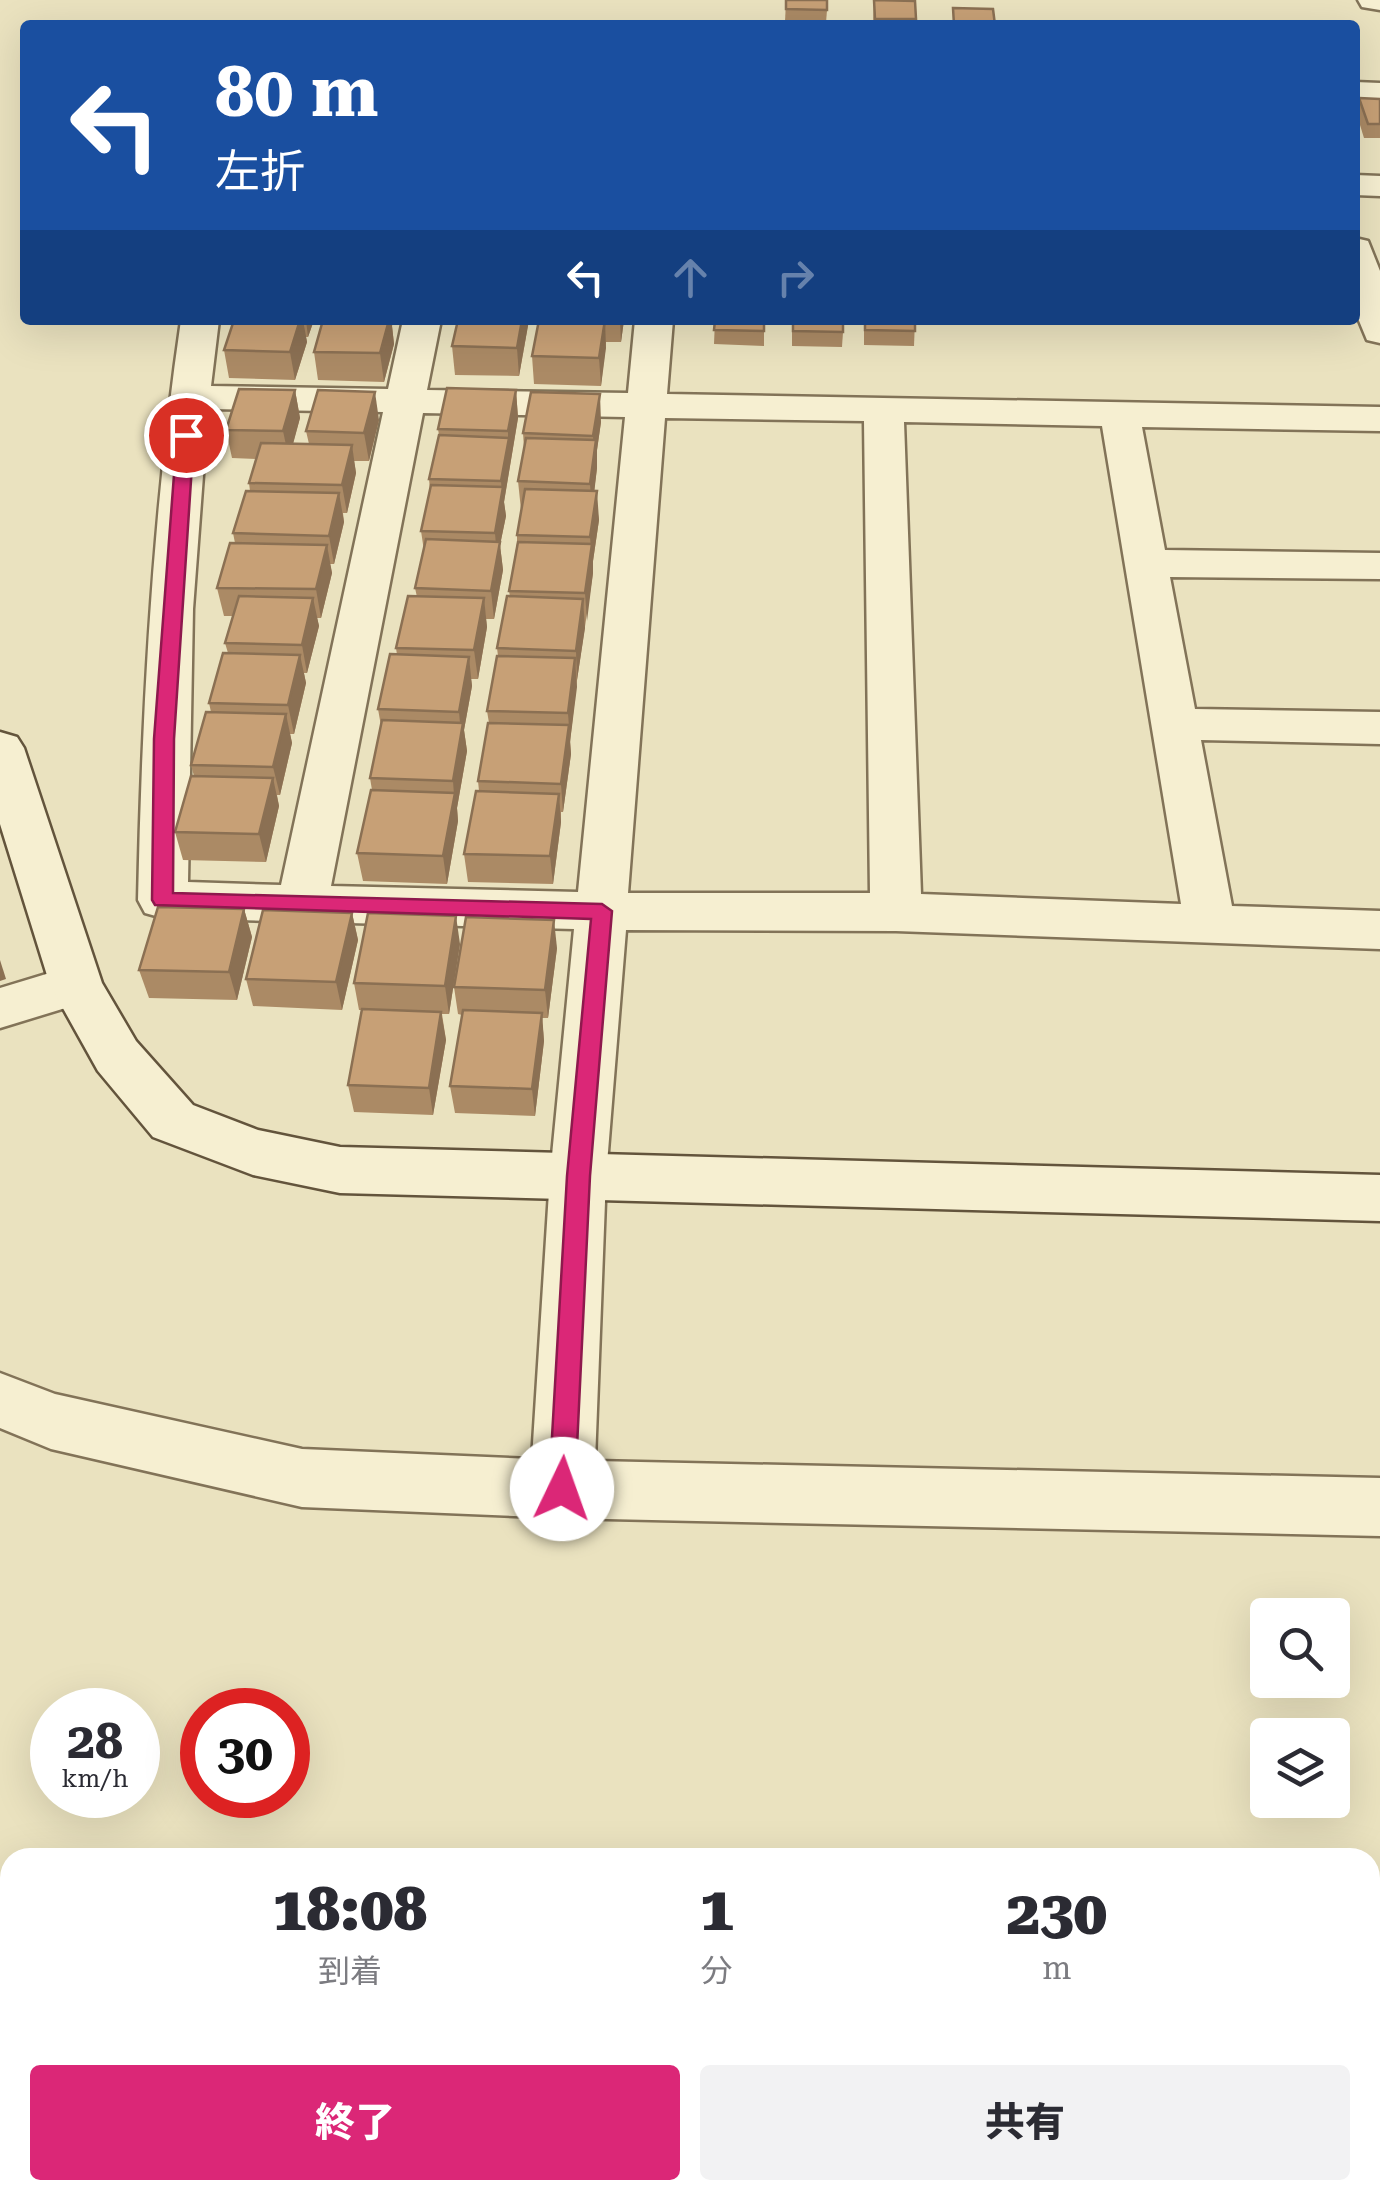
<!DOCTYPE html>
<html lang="ja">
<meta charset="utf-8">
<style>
body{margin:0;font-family:"Roboto Serif","Noto Sans JP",serif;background:#f2f2f3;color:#2b2b33;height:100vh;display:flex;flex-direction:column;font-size:38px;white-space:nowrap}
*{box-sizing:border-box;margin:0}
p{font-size:32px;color:#7c7c81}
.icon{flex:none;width:55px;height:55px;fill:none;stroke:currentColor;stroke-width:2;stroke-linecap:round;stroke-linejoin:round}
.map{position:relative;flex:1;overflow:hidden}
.drawer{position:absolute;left:0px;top:1848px;width:1380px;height:352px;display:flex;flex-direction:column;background:#fff;border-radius:30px 30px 0 0;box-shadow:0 10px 40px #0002}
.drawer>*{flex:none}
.banner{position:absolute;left:20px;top:20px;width:1340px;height:305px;border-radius:10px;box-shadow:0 10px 40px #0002;background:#1a4fa0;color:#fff;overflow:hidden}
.controls{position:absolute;left:1250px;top:1598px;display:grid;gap:20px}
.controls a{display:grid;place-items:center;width:100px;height:100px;border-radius:10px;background:#fff;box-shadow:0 10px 40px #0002;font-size:50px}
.speed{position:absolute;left:30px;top:1688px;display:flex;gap:20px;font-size:50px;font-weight:700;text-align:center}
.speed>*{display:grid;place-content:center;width:130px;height:130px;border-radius:50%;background:#fff;box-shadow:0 10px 40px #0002;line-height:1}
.speed small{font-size:25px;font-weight:400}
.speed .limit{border:15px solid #d22;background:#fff;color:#111}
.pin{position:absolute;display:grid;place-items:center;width:85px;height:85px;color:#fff;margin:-42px;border:5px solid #fff;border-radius:50%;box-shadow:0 2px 10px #0007}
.me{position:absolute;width:110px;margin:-55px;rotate:3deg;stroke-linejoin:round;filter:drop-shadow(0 0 8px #0008)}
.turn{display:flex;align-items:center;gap:35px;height:210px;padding:0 30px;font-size:45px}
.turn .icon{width:130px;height:130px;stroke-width:2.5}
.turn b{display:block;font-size:70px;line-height:85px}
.lanes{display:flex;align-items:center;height:95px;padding:0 30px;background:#0003;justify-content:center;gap:50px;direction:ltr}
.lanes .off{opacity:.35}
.eta{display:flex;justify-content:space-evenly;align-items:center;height:170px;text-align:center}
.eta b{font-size:60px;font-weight:800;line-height:70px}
.primary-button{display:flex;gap:20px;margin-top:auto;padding:20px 30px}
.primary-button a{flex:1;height:115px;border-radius:10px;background:#db2777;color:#fff;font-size:40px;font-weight:800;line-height:115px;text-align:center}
.primary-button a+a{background:#f2f2f3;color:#2b2b33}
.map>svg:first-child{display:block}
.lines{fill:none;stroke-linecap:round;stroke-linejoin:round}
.street-casing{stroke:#827358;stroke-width:5}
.secondary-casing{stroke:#63543c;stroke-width:5}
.street{fill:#f6efd1;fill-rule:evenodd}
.secondary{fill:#f6efd1;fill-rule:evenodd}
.wall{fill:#ab8a65}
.shaded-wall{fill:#8b7053}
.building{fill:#c7a076;stroke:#8b7053;stroke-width:2.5}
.route{fill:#db2777;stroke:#8e194d;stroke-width:2.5}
</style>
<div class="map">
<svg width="1380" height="2198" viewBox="0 0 1380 2198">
<rect width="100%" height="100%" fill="#eae2bf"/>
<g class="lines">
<g class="street-casing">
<g id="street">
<polygon points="1358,0 1380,0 1380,10 1362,7"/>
<polygon points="1355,82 1380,83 1380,103 1355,102"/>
<polygon points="1355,175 1380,176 1380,196 1355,195"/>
<polygon points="1355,238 1368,241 1380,271 1380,343 1367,340 1355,311"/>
<path d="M 181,320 L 219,320 L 211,386 L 388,389 L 403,320 L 441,320 L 427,390 L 628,393 L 635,320 L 673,320 L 667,394 L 1380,407 L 1380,431 L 1142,427 L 1165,550 L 1380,553 L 1380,579 L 1170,577 L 1195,709 L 1380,712 L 1380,744 L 1201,740 L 1232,906 L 1380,911 L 1380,949 L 896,931 L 626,930 L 606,1176 L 595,1461 L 1380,1478 L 1380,1536 L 562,1518 L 302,1507 L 51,1449 L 0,1428 L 0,1373 L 55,1394 L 302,1449 L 532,1459 L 550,1176 L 574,929 L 163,918 L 145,913 L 138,900 C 142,705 153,511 181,320 ZM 208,409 L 383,412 L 281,885 L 188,882 L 193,609 ZM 423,413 L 625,417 L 578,892 L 331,886 ZM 665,418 L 864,421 L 870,893 L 628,893 ZM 904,422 L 1102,426 L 1181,904 L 921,894 Z"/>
<polygon points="76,965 95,971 102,985 95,999 0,1028 0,988"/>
</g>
</g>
<g class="secondary-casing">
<polygon id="secondary" points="0,732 17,737 24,748 102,983 136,1041 193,1105 258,1130 340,1147 1380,1175 1380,1221 340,1193 253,1175 153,1137 98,1071 50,985 0,824"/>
</g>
<use href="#street" class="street"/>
<use href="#secondary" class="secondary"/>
</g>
<g class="wall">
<polygon points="786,0 827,10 826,23 785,22"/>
<polygon points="874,0 916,19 915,25 873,25"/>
<polygon points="1359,98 1380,99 1380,138 1364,138 1356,112"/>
<polygon points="234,320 314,320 308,337 306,337 307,342 295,380 229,378 224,350"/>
<polygon points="321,320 393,320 392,326 394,344 384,382 318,380 314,352 322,324"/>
<polygon points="458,320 529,320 519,376 455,375 452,346"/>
<polygon points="539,320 624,320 621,342 606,342 601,386 534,384 532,356"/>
<polygon points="715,320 764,320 764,346 714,344"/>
<polygon points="792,320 843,332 842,347 792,346"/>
<polygon points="864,320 915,320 914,346 864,345"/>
<polygon points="295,390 300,418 293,443 309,444 306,431 379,420 369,461 354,461 356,473 347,513 343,513 344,522 334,564 330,564 332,573 321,618 317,618 319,626 307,673 304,673 306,683 294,734 290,734 292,743 280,795 277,795 279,806 266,862 183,860 175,832 194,776 191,765 211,712 209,703 228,653 225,643 233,616 224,616 217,588 235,543 233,533 250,491 249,483 256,459 232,458 226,430"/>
<polygon points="516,390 518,418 504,502 506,516 500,545 503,570 494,619 486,619 487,627 478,679 471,679 472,686 464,730 467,751 457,808 458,821 447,884 363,881 357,853 372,790 370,778 381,726 378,709 397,655 396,648 417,597 415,588 424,551 421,531 430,490 429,479 439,435 438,429"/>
<polygon points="601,422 597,450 597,468 594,491 599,520 593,561 593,573 577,680 570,742 571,754 563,812 561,812 561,822 553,884 468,882 464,854 479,791 478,781 489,723 487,711 498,656 497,648 510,597 509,591 517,543 517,535 521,510 518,481 524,448 523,433"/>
<polygon points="244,909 252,937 237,1000 149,998 139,970"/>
<polygon points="352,913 358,940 342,1010 253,1006 246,979"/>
<polygon points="460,944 449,1014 442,1014 446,1040 433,1115 354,1112 348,1085 362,1010 359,1010 354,983"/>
<polygon points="557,948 548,1018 542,1018 544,1041 535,1116 455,1113 450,1086 462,1015 458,1014 454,987"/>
</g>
<g class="shaded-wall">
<polygon points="300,320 303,320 307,342 295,380 290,352"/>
<polygon points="306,320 314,320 308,337"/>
<polygon points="386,320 393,320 392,326 394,344 384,382 380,353"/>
<polygon points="522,320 529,320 519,376 517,348"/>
<polygon points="605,320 606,348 601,386 599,358"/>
<polygon points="620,320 624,320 621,342"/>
<polygon points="295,390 300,418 289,459 283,431"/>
<polygon points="516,390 518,418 504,502 506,516 500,545 503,570 494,619 491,591 497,558 495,533 502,495 501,481 508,438 508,431"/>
<polygon points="375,392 379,420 369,461 364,433"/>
<polygon points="600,394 601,422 597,450 597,468 592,512 590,484 594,455 593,436"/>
<polygon points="352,445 356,473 347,513 342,485"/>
<polygon points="597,491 599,520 593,561 593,573 587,621 585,593 591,549 590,537"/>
<polygon points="339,493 344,522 334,564 329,536"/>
<polygon points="327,545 332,573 321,618 316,589"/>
<polygon points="313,598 319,626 307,673 302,645"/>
<polygon points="484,598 487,627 478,679 474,650"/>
<polygon points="583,599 585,628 577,680 576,651"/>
<polygon points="300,655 306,683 294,734 288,705"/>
<polygon points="469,657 472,686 464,730 467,751 457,808 458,821 447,884 443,856 454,795 453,781 461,734 459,712"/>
<polygon points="575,658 577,687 570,742 568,713"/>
<polygon points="286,714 292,743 280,795 273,767"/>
<polygon points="569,725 571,754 563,812 561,784"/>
<polygon points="273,778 279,806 266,862 259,834"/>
<polygon points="559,794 561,822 553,884 550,856"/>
<polygon points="244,909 252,937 237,1000 229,972"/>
<polygon points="352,913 358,940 342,1010 336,982"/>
<polygon points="456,916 460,944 449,1014 445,986"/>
<polygon points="554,920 557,948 548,1018 545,990"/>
<polygon points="0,960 6,979 0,981"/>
<polygon points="441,1012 446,1040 433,1115 429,1088"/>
<polygon points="542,1013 544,1041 535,1116 532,1089"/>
</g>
<g class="building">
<polygon points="786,0 827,0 827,10 786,9"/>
<polygon points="874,0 915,1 916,19 875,19"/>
<polygon points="953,8 993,9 995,25 954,25"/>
<polygon points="1359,98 1380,99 1380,124 1368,124"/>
<polygon points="234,320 300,320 290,352 224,350"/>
<polygon points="323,320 389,320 380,353 314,352"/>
<polygon points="458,320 522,320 517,348 452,346"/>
<polygon points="539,320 605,320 599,358 532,356"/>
<polygon points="715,320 764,320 764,331 714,330"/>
<polygon points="793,320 843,320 843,332 793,331"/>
<polygon points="865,320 915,320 915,331 865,330"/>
<polygon points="447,388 516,390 508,431 438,429"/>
<polygon points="239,389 295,390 283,431 226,430"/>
<polygon points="318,390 375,392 364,433 306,431"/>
<polygon points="531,392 600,394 593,436 523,433"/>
<polygon points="439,435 509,438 501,481 429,479"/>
<polygon points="526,438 596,440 590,484 518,481"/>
<polygon points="261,443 352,445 342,485 249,483"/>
<polygon points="431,485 503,487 495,533 421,531"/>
<polygon points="525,489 597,491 590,537 517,535"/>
<polygon points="246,491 339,493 329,536 233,533"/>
<polygon points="426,539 500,542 491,591 415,588"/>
<polygon points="518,542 592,544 585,593 509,591"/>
<polygon points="230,543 327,545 316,589 217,588"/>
<polygon points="239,596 313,598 302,645 225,643"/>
<polygon points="408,596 484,598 474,650 396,648"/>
<polygon points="507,596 583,599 576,651 497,648"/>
<polygon points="223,653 300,655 288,705 209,703"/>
<polygon points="390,654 469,657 459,712 378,709"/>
<polygon points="497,656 575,658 568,713 487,711"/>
<polygon points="206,712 286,714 273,767 191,765"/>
<polygon points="382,720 463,723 453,781 370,778"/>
<polygon points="488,723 569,725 561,784 478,781"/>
<polygon points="191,776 273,778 259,834 175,832"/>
<polygon points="371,790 455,793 443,856 357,853"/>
<polygon points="476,791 559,794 550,856 464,854"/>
<polygon points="158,907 244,909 229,972 139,970"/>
<polygon points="263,910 352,913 336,982 246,979"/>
<polygon points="368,913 456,916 445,986 354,983"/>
<polygon points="466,917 554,920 545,990 454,987"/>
<polygon points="362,1009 441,1012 429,1088 348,1085"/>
<polygon points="463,1010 542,1013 532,1089 450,1086"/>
</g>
<polygon class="route" points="186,430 194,435 174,739 173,893 602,904 612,911 590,1176 575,1489 571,1497 562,1501 553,1497 549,1489 567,1176 591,919 155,905 152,900 154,739 177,435"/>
</svg>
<div class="controls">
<a><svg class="icon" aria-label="search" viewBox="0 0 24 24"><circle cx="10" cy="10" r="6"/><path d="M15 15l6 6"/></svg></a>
<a><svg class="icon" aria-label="layers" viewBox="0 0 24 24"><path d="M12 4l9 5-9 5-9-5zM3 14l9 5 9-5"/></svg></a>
</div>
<div class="speed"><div>28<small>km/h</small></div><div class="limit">30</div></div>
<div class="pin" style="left:186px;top:435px;background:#d93025"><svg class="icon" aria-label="arrive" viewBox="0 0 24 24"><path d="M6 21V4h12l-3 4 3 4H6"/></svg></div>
<svg class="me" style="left:562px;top:1489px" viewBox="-20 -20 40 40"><circle r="19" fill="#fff"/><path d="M0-13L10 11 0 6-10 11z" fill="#db2777"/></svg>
<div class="banner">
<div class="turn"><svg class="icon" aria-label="left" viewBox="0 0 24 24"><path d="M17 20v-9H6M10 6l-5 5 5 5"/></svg><div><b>80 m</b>左折</div></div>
<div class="lanes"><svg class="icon" aria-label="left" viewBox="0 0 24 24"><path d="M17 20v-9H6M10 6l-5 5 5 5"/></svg><svg class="icon off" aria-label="ahead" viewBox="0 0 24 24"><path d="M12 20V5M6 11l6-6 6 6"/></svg><svg class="icon off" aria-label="right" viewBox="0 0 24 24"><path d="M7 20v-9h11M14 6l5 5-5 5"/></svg></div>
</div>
<section class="drawer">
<div class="eta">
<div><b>18:08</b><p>到着</p></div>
<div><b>1</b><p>分</p></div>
<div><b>230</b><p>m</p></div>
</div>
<div class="primary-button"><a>終了</a><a>共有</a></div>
</section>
</div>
